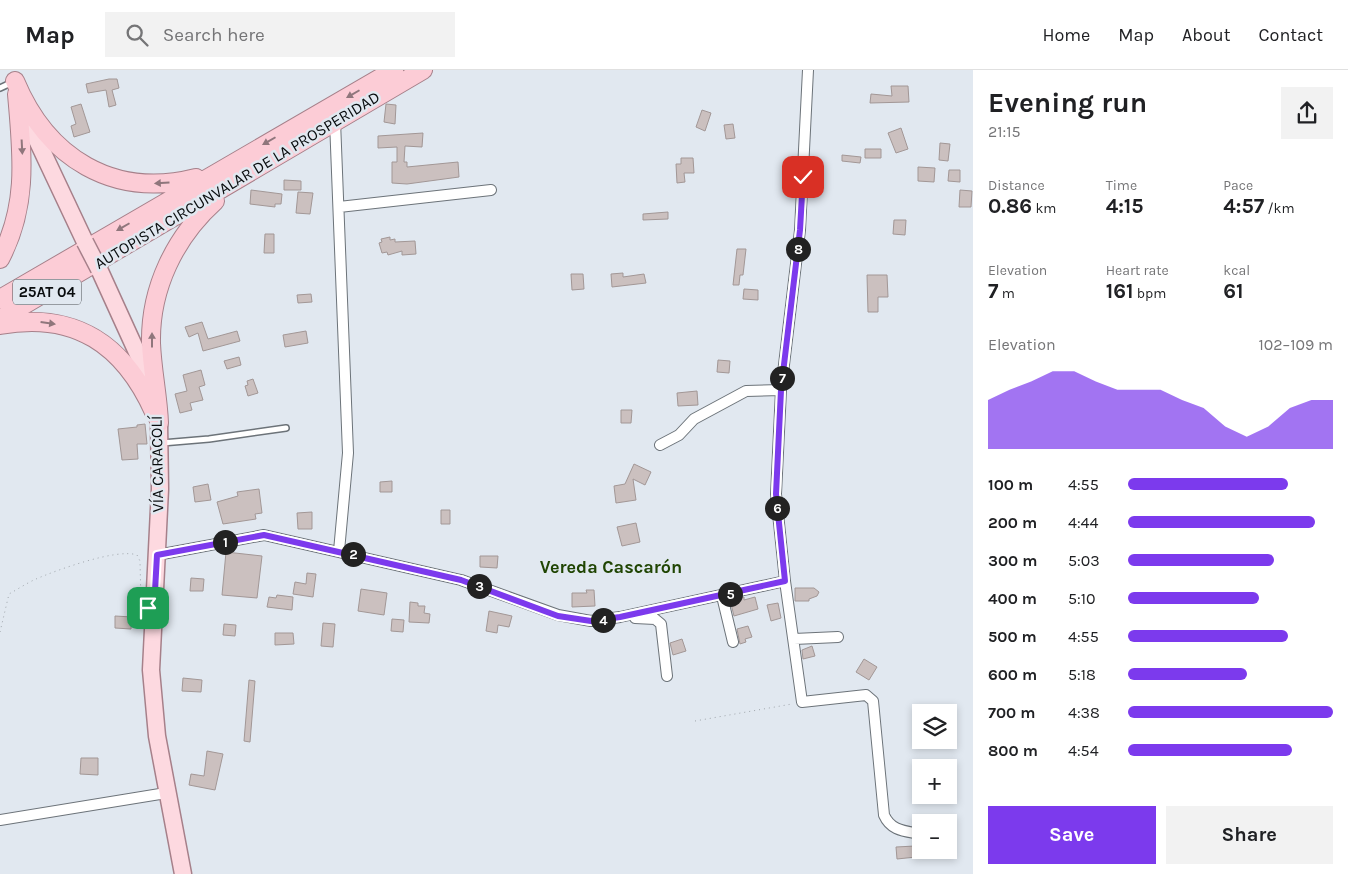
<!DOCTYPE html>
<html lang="en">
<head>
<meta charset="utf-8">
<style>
	body { margin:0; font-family:Karla,sans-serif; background:#f2f2f2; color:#202124; height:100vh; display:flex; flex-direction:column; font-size:19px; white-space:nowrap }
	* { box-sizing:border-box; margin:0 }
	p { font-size:16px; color:#757577 }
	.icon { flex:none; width:28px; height:28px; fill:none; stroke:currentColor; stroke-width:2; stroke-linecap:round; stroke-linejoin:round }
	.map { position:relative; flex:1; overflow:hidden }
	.panel { display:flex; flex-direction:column; background:#fff; width:375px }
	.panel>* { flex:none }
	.tools { position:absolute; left:912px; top:634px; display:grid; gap:10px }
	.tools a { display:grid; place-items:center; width:45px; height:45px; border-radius:0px; background:#fff; box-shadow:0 2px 8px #0003; font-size:25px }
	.pin { position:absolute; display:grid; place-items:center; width:42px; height:42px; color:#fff; margin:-21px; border-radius:10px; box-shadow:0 2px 8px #0006 }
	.km { position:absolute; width:25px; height:25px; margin:-12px; border-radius:50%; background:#222; color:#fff; font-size:14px; line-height:25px; text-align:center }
	.round { display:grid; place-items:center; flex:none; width:52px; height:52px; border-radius:0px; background:#f2f2f2 }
	.overview { display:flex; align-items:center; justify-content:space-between; height:85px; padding:0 15px }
	h1 { font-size:28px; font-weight:700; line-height:38px }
	.figures { display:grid; grid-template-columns:repeat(3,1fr); gap:8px; height:85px; padding:5px 15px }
	.figures div { display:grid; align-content:center }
	.figures b { font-size:21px; font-weight:700 }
	.figures small { font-size:14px; font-weight:400 }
	.figures p { font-size:14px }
	.chart { height:140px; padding:10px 15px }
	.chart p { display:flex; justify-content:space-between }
	.chart svg { width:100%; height:90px; margin-top:5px; fill:#7c3aed; opacity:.7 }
	.cta { display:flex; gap:10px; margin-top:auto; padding:10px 15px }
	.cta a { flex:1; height:58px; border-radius:0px; background:#7c3aed; color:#fff; font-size:20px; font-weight:700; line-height:58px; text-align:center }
	.cta a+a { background:#f2f2f2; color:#202124 }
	ul { padding:0 15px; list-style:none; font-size:16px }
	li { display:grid; grid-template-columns:80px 60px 1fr; align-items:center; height:38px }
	li i { height:12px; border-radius:6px; background:#7c3aed }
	header { display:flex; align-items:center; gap:30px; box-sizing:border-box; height:70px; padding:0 25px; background:#fff; border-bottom:1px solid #e0e0e0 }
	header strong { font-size:24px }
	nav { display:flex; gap:28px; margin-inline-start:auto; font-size:18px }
	.search { width:350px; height:45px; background:#f2f2f2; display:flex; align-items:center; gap:12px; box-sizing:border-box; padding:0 18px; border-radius:0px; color:#757577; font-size:19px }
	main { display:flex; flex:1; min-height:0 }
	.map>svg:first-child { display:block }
</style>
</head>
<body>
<header>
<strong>Map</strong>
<div class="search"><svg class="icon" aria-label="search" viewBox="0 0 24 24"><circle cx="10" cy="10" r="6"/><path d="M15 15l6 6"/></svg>Search here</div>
<nav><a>Home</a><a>Map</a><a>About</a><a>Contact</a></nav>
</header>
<main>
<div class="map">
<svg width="973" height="804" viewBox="0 0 973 804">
	<rect width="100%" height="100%" fill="#e1e8f0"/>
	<path fill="#cbc0bf" stroke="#a29796" d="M109 9H117L119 18 112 20 116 35 109 37 106 20 88 23 86 14Z
		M891 16H908L909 32 870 33 871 24 892 26Z
		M81 34 90 62 74 67 71 56 76 54 71 37Z
		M386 34 396 35 395 54 384 52Z
		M702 40 711 43 705 61 696 57Z
		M733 54 735 68 726 69 724 55Z
		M901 58 908 79 896 83 888 63Z
		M423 63 422 77 405 76 404 92H407V97L458 92 459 107 407 114 392 113V92H397V77L378 78V66Z
		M940 73 950 74 948 91 939 90Z
		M865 79H881V88H865Z
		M842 85 861 87 860 93 842 91Z
		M681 88H693L694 103H684L685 112 677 113 676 94H681Z
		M918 97 935 98 934 112 918 111Z
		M949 100H960V112L948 111Z
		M284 110 301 111V120H284Z
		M251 120 282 124 281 134H275V137L250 134Z
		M960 120 972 121 971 137H959Z
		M298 122 313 123 310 144 296 143Z
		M668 142V149L643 150V144Z
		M894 150H906L905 165 893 164Z
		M265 164H274V183H264Z
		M390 167V170L395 169V172L415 171 416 184 402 185V181L388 185 387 182 382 183 379 173 382 172 381 169Z
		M737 179H746L743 205H740L739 215H733Z
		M623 203V207L644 204 646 213 612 217 611 204Z
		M571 204H583L584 219 572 220Z
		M867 205H887L888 227H878V242H868Z
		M744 219 758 220V230L743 229Z
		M311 224 312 232 298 233 297 225Z
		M202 252 208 269 237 261 240 271 203 281 198 263 189 267 185 257Z
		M306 261 308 273 285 277 283 265Z
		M239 287 241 295 227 299 224 291Z
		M718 290 730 291 729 303 717 302Z
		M201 300 205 315 199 317 203 330 190 333 192 340 180 343 175 324 187 321 183 305Z
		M253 309 258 323 248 326 245 316 248 315 247 311Z
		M697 321 698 335 678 336 677 323Z
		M621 340H632L631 353H621Z
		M145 354 147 374H137L138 389 122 390 118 359 137 357V355Z
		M634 394 651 402 645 415 633 409 636 430 616 433 614 416 625 414Z
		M392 411V422H380V412Z
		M208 414 211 430 195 432 193 417Z
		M259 419 262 443 255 444 256 449 223 454 217 432 238 426 237 422Z
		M441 440H450V454H441Z
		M312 442V459H298L297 443Z
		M636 453 640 472 622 476 617 457Z
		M226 482 262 486 257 528 222 525Z
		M480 486H498L497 498 480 497Z
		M307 503 316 504 313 527 293 524 295 512 306 514Z
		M191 508 204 509 203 521H190Z
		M795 518H814L819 522 817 526 809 529V531H795Z
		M361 519 387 523 384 545 358 541Z
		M586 520H594L595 536 572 537V523H587Z
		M277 525 293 527 292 540 267 537 269 527 276 528Z
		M744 527V530L755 527 758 539 734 546 730 530Z
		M410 532 418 533V536H425L424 543 430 544 429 553 409 552Z
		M778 533 781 548 771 551 767 535Z
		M489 541 512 546 509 557 498 555 497 563 486 561Z
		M115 546 132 547 131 559 115 558Z
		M392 549 404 550 403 562 391 561Z
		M323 553 335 554 333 577 321 576Z
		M224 554 236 555 235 566 223 565Z
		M748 556 752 567 745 569 746 572 740 574 737 559Z
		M275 563H293L294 574 275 575Z
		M682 569 686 581 673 585 670 573Z
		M812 576 815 586 803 589 802 580Z
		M864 589 877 597 869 610 856 602Z
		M183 608 202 610 201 622 182 621Z
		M249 610 255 611 250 672 244 671Z
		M207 681 223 684 215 720 189 715 191 704 204 706Z
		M81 688H98V705L80 704Z
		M915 776 916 787 897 789 896 777Z"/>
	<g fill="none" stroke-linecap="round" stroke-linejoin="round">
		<g stroke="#6c7379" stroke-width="8">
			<path id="service" d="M0 18 13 12
				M162 373 209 369 286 358"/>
		</g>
		<g stroke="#6c7379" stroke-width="12">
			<path id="minor" d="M808 0 800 160 781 320 776 424 785 511 802 632 866 625 873 631 884 745C891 761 905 761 920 764
				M335 51 348 383 339 481
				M339 137 491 120
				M660 375 679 365 694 349 746 321 781 320
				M157 485 264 465 461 510 558 545 591 551 620 547 785 511
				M722 526 733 572
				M635 548 655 549 661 554 667 606
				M794 569 838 567
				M0 750 166 723"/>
		</g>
		<g stroke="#a6808a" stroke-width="19">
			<path id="primary" d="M23 35 28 51 85 172
				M99 199 145 300 159 353 160 419 151 600 157 666 183 804"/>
		</g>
		<g stroke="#a6808a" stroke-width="20">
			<path id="trunk" d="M15 11C47 88 113 129 196 108
				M0 189C29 134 22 83 17 24
				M0 229 394 0
				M0 249 423 0
				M0 255C75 241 124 275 154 342
				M159 353C158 326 152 300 151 273 150 218 175 167 215 131"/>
		</g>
		<path stroke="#9fa5ab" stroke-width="1" stroke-dasharray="1 4" stroke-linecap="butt" d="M0 562 9 524C18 519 27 513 36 509 57 500 117 478 137 485L140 491 141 531
			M695 651 792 634"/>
		<use href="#service" stroke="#fff" stroke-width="5"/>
		<use href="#minor" stroke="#fff" stroke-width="10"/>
		<use href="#primary" stroke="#fdd9e0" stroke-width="16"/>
		<use href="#trunk" stroke="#fcccd6" stroke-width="18"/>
		<g stroke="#a6808a" stroke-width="19" stroke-linecap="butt">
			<path id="primary-bridge" d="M85 172 99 199"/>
		</g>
		<use href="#primary-bridge" stroke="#fdd9e0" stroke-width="16"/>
	</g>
	<defs><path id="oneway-solid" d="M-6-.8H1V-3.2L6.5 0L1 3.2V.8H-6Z" transform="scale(1.25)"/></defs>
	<g fill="#8f767c">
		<use href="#oneway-solid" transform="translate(353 24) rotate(150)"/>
		<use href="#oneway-solid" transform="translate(269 71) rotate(150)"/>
		<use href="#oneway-solid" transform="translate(22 77) rotate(87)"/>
		<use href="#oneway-solid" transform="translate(162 113) rotate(177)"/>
		<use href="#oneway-solid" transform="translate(123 157) rotate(150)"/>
		<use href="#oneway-solid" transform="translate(48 253) rotate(8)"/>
		<use href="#oneway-solid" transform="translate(152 270) rotate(-90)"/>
	</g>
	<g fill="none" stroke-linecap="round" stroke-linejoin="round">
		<g stroke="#fff" stroke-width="10">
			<path id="route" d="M148 538 154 539 157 485 264 465 461 510 558 546 591 551 620 547 785 511 776 424 781 320 800 160 803 107"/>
		</g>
		<use href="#route" stroke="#7c3aed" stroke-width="6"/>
	</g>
	<g text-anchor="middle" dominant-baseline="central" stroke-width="5" stroke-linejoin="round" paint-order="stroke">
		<rect fill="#e1e8f0" stroke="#4a4e52" stroke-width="1" x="13" y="209.5" width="68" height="25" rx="4"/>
		<g font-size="15" font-weight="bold" fill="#090c0e">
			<text x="47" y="222">25AT 04</text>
		</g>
		<g font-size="16" fill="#090c0e" stroke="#e1e8f0">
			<text transform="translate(237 110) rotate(-31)">AUTOPISTA CIRCUNVALAR DE LA PROSPERIDAD</text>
			<text transform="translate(157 394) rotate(-91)">VÍA CARACOLÍ</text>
		</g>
		<g font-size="18" font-weight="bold" fill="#204503" stroke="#e1e8f0">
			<text x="611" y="497">Vereda Cascarón</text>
		</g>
	</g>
</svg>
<div class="tools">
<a><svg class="icon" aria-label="layers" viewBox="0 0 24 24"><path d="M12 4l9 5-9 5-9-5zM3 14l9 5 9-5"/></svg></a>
<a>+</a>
<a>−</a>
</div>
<div class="pin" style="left:148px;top:538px;background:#1e9e55"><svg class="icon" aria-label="arrive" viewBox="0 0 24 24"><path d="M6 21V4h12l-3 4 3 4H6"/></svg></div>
<div class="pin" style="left:803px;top:107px;background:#d93025"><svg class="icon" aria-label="check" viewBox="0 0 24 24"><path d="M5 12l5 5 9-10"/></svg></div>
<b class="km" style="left:225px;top:472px">1</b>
<b class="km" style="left:353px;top:484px">2</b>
<b class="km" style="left:479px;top:516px">3</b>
<b class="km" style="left:603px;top:550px">4</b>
<b class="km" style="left:730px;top:524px">5</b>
<b class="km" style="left:777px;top:438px">6</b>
<b class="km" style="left:782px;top:308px">7</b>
<b class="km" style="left:798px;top:179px">8</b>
</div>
<section class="panel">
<div class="overview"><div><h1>Evening run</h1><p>21:15</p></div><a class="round"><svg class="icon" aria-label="share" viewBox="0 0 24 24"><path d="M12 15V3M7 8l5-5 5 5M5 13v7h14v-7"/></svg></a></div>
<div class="figures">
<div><p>Distance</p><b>0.86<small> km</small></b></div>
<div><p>Time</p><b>4:15</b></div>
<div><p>Pace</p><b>4:57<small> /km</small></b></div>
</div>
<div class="figures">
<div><p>Elevation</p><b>7<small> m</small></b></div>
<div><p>Heart rate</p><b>161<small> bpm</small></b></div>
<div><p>kcal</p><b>61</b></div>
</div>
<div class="chart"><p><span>Elevation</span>102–109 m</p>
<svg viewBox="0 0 160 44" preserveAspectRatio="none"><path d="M0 44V20L10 15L20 11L30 6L40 6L50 11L60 15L70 15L80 15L90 20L100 24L110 33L120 38L130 33L140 24L150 20L160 20V44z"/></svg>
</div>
<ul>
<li><b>100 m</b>4:55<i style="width:78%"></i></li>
<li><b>200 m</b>4:44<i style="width:91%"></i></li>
<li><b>300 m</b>5:03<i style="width:71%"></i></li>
<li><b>400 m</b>5:10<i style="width:64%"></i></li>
<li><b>500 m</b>4:55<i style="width:78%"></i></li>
<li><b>600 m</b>5:18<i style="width:58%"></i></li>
<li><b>700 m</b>4:38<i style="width:100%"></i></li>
<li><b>800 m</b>4:54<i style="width:80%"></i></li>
</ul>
<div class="cta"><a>Save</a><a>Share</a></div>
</section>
</main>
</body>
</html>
